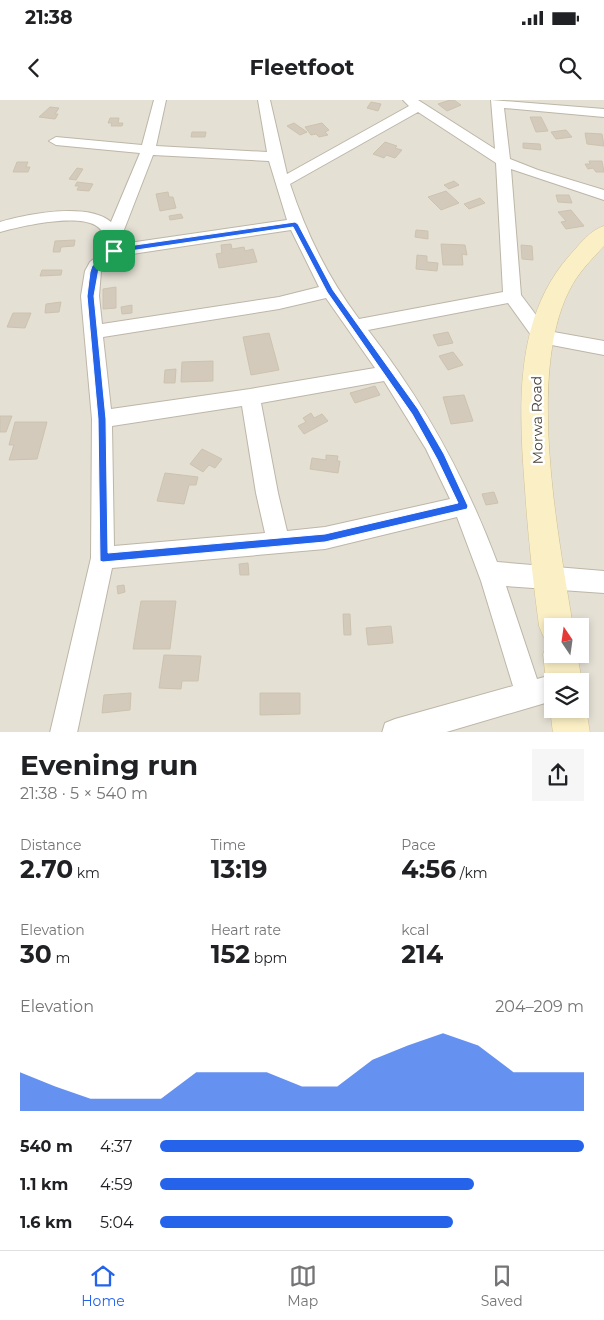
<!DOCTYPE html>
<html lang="en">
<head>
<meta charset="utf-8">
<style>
	body { margin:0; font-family:Montserrat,sans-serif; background:#f6f6f6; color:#202124; height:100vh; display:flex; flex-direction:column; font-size:19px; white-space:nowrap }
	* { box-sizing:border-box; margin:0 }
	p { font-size:16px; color:#757577 }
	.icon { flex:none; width:28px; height:28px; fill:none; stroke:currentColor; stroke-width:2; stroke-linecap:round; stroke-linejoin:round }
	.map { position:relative; height:632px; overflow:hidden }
	.details { display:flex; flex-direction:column; background:#fff; flex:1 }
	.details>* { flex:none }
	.needle { width:32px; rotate:347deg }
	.controls { position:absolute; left:544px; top:518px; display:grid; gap:10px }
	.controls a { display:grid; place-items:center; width:45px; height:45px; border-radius:0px; background:#fff; box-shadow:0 2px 8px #0003; font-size:25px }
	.pin { position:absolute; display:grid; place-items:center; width:42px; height:42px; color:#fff; margin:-21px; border-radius:10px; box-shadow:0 2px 8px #0006 }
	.round { display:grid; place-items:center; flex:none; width:52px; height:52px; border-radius:0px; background:#f6f6f6 }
	.overview { display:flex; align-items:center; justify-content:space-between; height:85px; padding:0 20px }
	h1 { font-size:28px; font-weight:700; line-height:38px }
	.metrics { display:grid; grid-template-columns:repeat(3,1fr); gap:8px; height:85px; padding:5px 20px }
	.metrics div { display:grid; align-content:center }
	.metrics b { font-size:25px; font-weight:700 }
	.metrics small { font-size:14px; font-weight:400 }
	.metrics p { font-size:14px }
	.chart { height:140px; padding:10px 20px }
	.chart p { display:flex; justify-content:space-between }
	.chart svg { width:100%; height:90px; margin-top:5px; fill:#2563eb; opacity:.7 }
	ul { padding:0 20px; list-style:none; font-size:16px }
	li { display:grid; grid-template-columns:80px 60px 1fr; align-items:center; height:38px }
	li i { height:12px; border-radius:6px; background:#2563eb }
	.status { display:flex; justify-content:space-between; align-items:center; height:35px; padding:0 25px; background:#fff; direction:ltr }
	.status svg { height:14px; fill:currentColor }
	header { display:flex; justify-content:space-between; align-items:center; height:65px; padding:0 20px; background:#fff; font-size:22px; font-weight:700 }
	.menu { display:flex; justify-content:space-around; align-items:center; height:70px; border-top:1px solid #e0e0e0; background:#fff; font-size:14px; color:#757577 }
	.menu a { display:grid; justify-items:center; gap:2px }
	.menu .current { color:#2563eb }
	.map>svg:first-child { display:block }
</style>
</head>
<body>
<div class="status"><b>21:38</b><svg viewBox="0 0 49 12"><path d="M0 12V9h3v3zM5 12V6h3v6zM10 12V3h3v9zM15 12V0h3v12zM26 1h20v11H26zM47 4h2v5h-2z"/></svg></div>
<header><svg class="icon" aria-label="back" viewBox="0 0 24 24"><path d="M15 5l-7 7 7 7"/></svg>Fleetfoot<svg class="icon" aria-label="search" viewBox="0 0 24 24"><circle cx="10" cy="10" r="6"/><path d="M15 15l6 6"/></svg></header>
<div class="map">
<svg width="604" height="633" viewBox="0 0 604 633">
	<rect width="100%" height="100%" fill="#f2eee5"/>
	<path fill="#e5e0d4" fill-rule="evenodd" d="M0 0H604V632H0ZM552 526H580V554H552ZM552 581H580V609H552Z"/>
	<path fill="#d3cabb" stroke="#cdc2af" d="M450 0H454L461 5 447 11 438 4Z
		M371 2 381 4 378 11 367 8Z
		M50 7 59 8 55 14H58L55 19 39 17Z
		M530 17H541L548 31 536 32Z
		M110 18H119L118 23H123L122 26H111L112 23H108Z
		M294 23 307 32 300 35 287 26Z
		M322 23 329 30 325 32 328 35 319 37 316 34 311 35 305 27Z
		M566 30 572 37 556 39 551 32Z
		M192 32H206L205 37H191Z
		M585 33 602 34 604 46 587 44Z
		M385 42 397 46 395 48 402 50 395 58 386 55 384 58 373 54Z
		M523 43 540 44 541 50 523 48Z
		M589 61H602L604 72H596L593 68 588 69 585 64H590Z
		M17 62H28L26 67H30L28 72H13Z
		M77 68 83 69 76 80 69 79Z
		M454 81 459 85 449 89 444 85Z
		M77 82 93 84 89 91 77 90 79 86H75Z
		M446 91 459 103 441 110 428 97Z
		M168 92 169 97H173L176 108 160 111 156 94Z
		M556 95H569L572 103 558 102Z
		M480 98 485 103 469 109 464 104Z
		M571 110 584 126 566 129 561 122 566 121 558 112Z
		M181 114 183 118 170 120 169 116Z
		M416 130 428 131V139L415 137Z
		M75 140 74 146 61 147 60 152H53L55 141Z
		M231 144 232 149 244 147 245 151 253 149 257 162 219 168 216 154 222 153 221 145Z
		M441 144 465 145 467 155 462 154 463 165H443Z
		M521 145 532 146 533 160 522 159Z
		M417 155 427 156V162L438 163 437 171 416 169Z
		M42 170H62L61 175 40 176Z
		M116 187V208L103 209V189Z
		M61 202 59 212 45 213 46 204Z
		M132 205V213L122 214 121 207Z
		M13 213H31L25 228 7 227Z
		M448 232 453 243 438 246 433 235Z
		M269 233 279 270 251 275 243 237Z
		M453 252 463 265 448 270 439 256Z
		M213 261V281L181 282 182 262Z
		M176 269 175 283H164L165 270Z
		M375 286 380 295 355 303 350 293Z
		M464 295 473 321 451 324 443 297Z
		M311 313 314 318 322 314 328 321 304 334 298 326 306 322 303 318Z
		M0 316H12L6 332H0Z
		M15 322H47L37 359 9 360 14 345H9Z
		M202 349 222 359 215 368 209 365 203 372 190 364Z
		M326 355 338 356 337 361H340L338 373 310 369 312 358 326 360Z
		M165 373 198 377 196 385H189L184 404 157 401Z
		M494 392 498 403 486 405 482 394Z
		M248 463 249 475H240L239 464Z
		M124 485 125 492 118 494 117 486Z
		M141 501H176L170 549H133Z
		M343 514H350L351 535H344Z
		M391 526 393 543 368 545 366 528Z
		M164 555 201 556 198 581H182L181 589 159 588Z
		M131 593 130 610 102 613 104 595Z
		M260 593H300V614L260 615Z"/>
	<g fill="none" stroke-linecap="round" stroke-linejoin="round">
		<g stroke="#bdb6a8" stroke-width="2">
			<path id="minor" d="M154 0H166L156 46 267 52 258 0H270L287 74 409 6 403 0H418L495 49 491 0 604 9V17L504 8 510 59 538 70 604 90V100L511 69 521 195 548 231 604 241V255L536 242 508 203 368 230C424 302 465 377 497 462L604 471V493L506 486 537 579 552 575 561 579 562 581H552V601L443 633H382L385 623 395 619 513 586 481 481 457 417 325 449 112 468 77 633H50L91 458 92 319 81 196 85 171 90 162 106 149V136C103 132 99 127 95 125 74 114 22 126 0 132V122C27 114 88 102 111 122L140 53 56 45 49 41 56 37 142 45ZM418 12 496 63 503 192 359 219C328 178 306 133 290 84ZM153 55 269 61 287 120 122 144V135ZM291 130 319 187 279 197 102 224 99 196 101 171 119 156ZM326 198 375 268 250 289 111 309 103 237 279 209ZM384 281 426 349 450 399 325 427 287 431 278 393 261 303ZM242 306 256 393 265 433 114 446 112 326Z"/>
		</g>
		<g stroke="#cfc297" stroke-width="1">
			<path id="secondary" d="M604 126V146C591 160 577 174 569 191 527 275 558 434 573 526H552V554H577L582 581 580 585V581H552V594L546 581 543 554 548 542 550 541 544 538 539 526C533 481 528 436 525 390 519 310 513 219 570 155 580 144 590 130 604 126Z
				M580 596 586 609 590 633H553L550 609 552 602V609H580Z"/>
		</g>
		<use href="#minor" fill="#fff" fill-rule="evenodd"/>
		<use href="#secondary" fill="#fbf0c5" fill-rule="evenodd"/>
	</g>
	<path fill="#2563eb" stroke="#fff" fill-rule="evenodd" d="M295 122 298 124 333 190 418 309 444 354 468 406 467 409 325 442 103 462 100 461 98 319 87 196 90 172 92 166 114 148ZM293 127 327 192 412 314 437 359 458 403 325 434 108 453 106 319 94 196 99 168 116 153Z"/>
	<g text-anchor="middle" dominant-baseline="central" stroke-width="5" stroke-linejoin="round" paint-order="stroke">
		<g font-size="14" fill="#443e35" stroke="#fff">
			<text transform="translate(537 320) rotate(-91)">Morwa Road</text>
		</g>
	</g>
</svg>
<div class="controls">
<a><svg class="needle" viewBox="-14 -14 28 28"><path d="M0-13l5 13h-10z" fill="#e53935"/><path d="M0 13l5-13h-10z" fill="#757577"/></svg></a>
<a><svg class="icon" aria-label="layers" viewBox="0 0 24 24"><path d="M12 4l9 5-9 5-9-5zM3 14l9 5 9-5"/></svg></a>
</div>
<div class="pin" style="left:114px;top:151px;background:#1e9e55"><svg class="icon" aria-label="arrive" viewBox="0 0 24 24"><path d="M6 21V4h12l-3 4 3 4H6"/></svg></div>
</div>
<section class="details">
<div class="overview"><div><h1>Evening run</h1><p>21:38 · 5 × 540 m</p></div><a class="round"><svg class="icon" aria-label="share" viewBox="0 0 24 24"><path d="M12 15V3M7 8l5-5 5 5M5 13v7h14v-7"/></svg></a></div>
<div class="metrics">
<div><p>Distance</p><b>2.70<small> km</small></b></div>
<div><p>Time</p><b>13:19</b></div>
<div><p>Pace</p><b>4:56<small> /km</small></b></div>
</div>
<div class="metrics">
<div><p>Elevation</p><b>30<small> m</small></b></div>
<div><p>Heart rate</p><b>152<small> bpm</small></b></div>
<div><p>kcal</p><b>214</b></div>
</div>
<div class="chart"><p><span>Elevation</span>204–209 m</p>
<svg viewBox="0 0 160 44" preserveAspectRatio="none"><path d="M0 44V25L10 32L20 38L30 38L40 38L50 25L60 25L70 25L80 32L90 32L100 19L110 12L120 6L130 12L140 25L150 25L160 25V44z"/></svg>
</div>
<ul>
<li><b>540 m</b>4:37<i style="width:100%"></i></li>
<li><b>1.1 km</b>4:59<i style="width:74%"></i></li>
<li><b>1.6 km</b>5:04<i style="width:69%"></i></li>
</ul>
</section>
<nav class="menu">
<a class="current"><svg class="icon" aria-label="home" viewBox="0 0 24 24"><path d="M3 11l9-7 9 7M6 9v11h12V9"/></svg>Home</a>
<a><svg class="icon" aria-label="map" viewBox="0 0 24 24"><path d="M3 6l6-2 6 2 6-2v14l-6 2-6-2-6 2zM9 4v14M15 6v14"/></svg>Map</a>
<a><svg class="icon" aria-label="saved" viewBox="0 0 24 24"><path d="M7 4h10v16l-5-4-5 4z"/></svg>Saved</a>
</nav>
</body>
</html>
